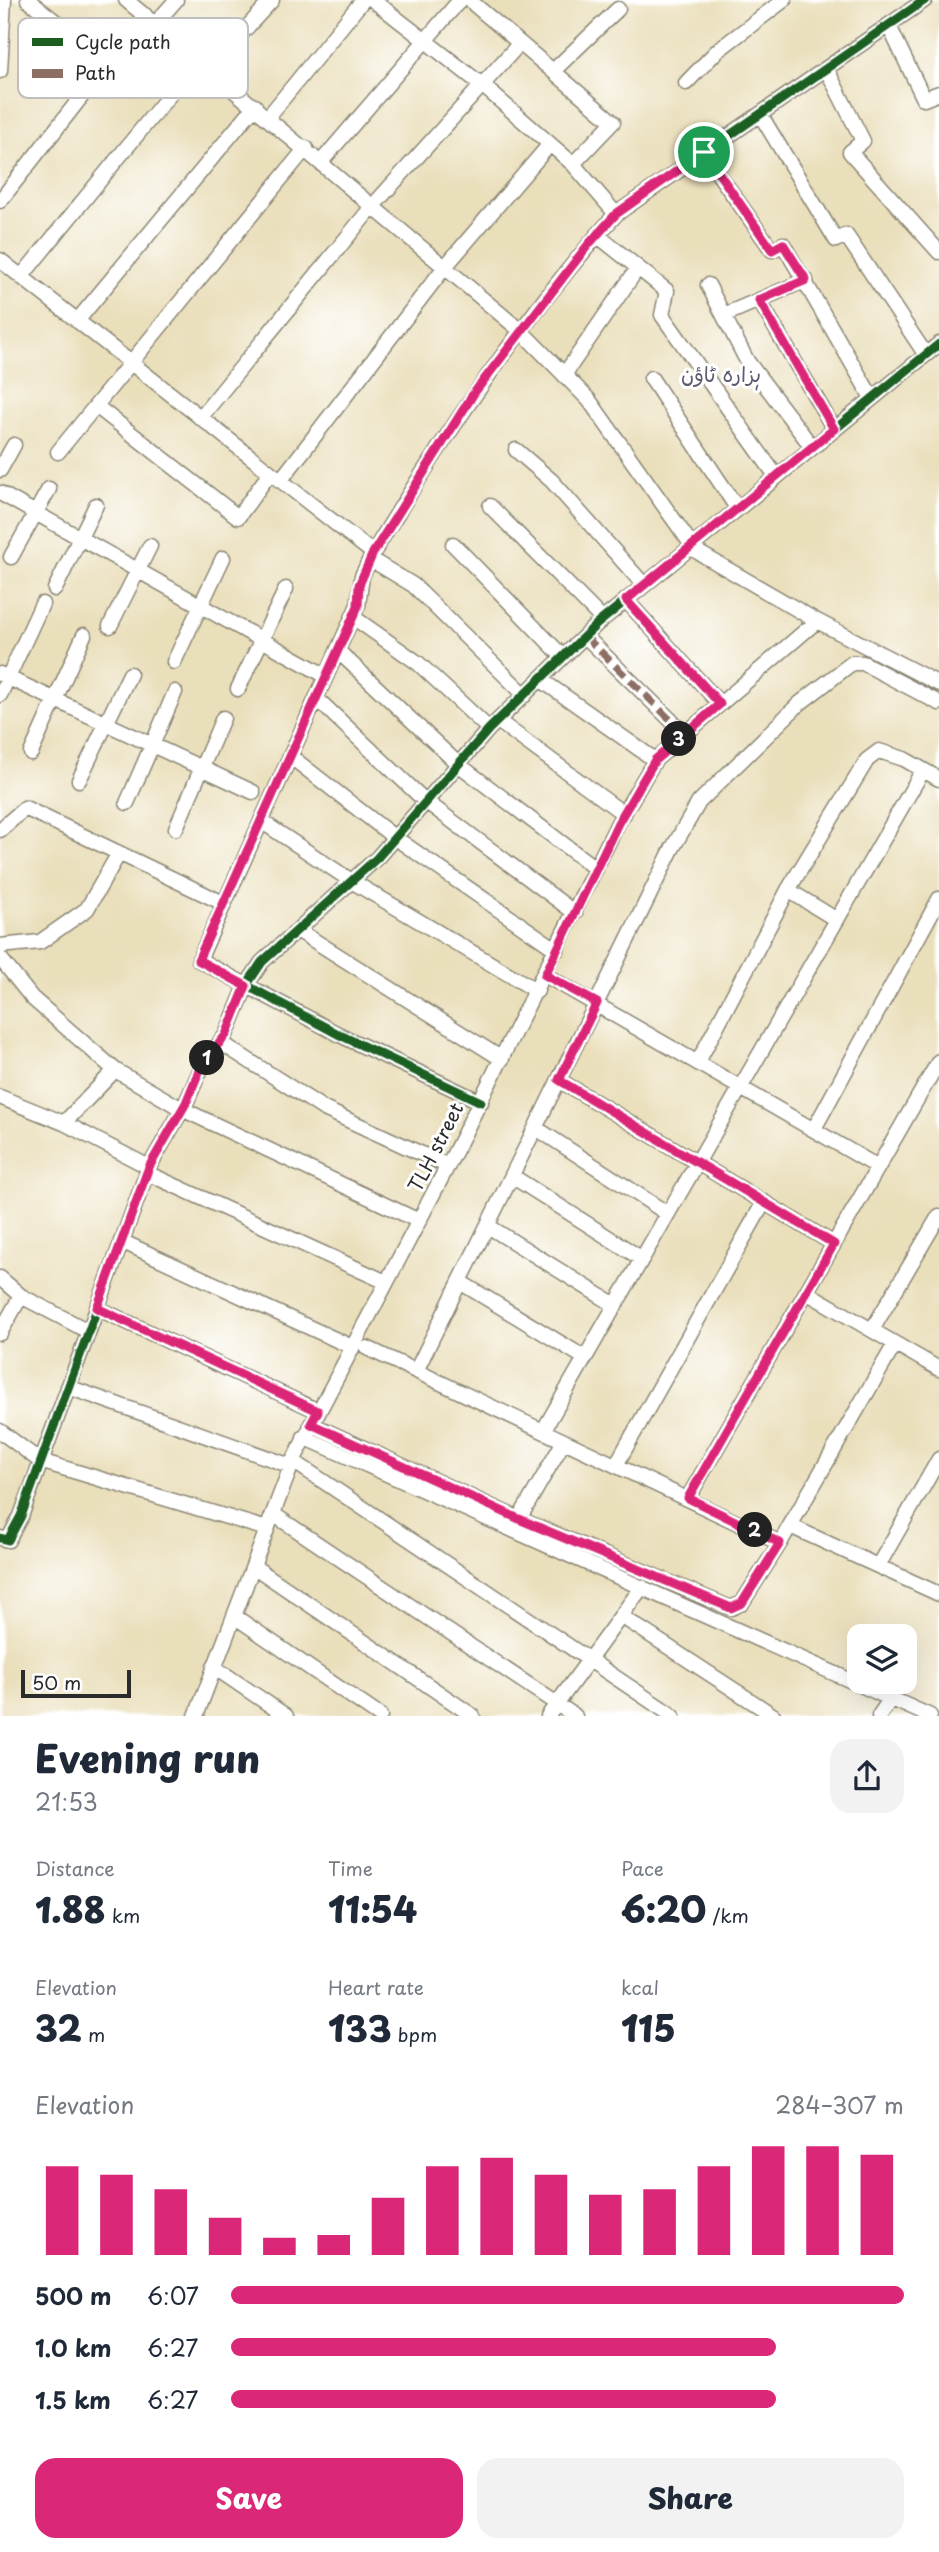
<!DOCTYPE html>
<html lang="en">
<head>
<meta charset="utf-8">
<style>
	body { margin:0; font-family:"Playpen Sans","Playpen Sans Arabic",sans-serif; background:#f2f2f3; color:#1f2937; height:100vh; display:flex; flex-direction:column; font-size:26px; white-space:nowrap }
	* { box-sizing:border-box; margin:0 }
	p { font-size:23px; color:#747a83 }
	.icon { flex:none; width:38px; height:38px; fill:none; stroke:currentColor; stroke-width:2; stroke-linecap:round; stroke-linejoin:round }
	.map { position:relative; height:1716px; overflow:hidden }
	.side { display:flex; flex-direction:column; background:#fff; flex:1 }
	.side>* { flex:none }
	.fabs { position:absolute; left:847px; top:1624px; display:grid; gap:14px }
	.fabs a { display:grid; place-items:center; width:70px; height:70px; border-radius:14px; background:#fff; box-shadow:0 7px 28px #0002; font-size:35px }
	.scale { position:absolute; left:21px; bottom:18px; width:110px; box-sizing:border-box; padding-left:7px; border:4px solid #2b2b2b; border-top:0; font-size:19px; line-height:24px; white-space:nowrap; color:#2b2b2b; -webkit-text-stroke:5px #fff; paint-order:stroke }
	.pin { position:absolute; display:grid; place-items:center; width:60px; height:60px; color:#fff; margin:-30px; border:4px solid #fff; border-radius:50%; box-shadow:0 2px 7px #0007 }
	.km { position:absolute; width:35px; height:35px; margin:-18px; border-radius:50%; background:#222; color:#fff; font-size:19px; line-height:35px; text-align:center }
	.round { display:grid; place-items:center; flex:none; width:74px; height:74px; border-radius:21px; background:#f2f2f3 }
	.headline { display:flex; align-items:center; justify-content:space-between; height:119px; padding:0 35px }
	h1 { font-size:38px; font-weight:800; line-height:52px }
	.figures { display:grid; grid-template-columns:repeat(3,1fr); gap:10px; height:119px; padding:7px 35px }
	.figures div { display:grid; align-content:center }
	.figures b { font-size:35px; font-weight:800 }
	.figures small { font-size:19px; font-weight:400 }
	.figures p { font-size:19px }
	.chart { height:196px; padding:14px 35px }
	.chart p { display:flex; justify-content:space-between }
	.chart svg { width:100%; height:126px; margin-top:7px; stroke:#db2777; stroke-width:6 }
	.button { display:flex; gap:14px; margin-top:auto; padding:14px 35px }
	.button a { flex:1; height:80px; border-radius:21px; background:#db2777; color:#fff; font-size:28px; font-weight:800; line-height:80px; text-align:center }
	.button a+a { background:#f2f2f3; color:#1f2937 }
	ul { padding:0 35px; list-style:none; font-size:23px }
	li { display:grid; grid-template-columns:112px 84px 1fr; align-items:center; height:52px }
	li i { height:18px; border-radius:9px; background:#db2777 }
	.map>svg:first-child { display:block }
</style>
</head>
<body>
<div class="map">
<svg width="939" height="1716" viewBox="0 0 939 1716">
	<rect width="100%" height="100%" fill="#fff"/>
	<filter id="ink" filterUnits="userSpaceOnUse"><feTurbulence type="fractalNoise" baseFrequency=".0143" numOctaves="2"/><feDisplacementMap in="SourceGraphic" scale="14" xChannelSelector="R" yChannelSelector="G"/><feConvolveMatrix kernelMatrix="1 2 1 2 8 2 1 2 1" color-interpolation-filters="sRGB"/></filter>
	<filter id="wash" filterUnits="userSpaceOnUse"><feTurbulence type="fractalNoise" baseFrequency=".00686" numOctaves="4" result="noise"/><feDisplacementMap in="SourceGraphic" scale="28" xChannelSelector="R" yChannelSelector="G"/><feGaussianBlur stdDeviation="1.57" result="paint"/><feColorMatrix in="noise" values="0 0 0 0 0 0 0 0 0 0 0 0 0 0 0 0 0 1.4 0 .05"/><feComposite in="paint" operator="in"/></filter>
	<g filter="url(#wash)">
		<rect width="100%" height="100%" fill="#eadfbb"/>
	</g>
	<g filter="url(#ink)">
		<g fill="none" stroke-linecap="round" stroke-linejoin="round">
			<g stroke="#8a8573" stroke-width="17">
				<path id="minor" d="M28 0 107 62
					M126 0 522 332 589 400 696 551 817 621 939 684
					M373 0 482 85 573 164 616 214
					M469 0 613 122 573 164
					M155 24 176 0
					M889 26 924 99 939 93
					M209 69 272 0
					M827 70 863 141 850 152 939 252
					M0 71 4 0
					M553 71 618 9
					M686 83 717 51 784 0
					M760 114 836 240 846 235 926 355
					M268 117 363 0
					M703 152 772 250 783 244 872 398
					M321 162 460 0
					M0 201 145 15
					M597 235 667 291 662 315 776 476
					M0 260 373 553
					M21 277 198 60
					M708 285 747 361 812 447
					M759 300 834 429
					M724 315 806 280
					M77 321 255 106
					M564 375 638 268
					M651 378 737 508
					M96 406 238 517 270 473
					M200 418 371 208 520 43
					M516 450 552 481 644 585
					M58 452 306 148
					M0 470 14 445
					M280 481 444 268 550 144
					M0 493 326 676
					M490 506 602 619
					M453 544 563 657
					M11 557 49 489
					M370 559 413 585 525 695
					M55 589 96 505
					M626 600 720 704
					M353 617 418 663 489 729
					M110 626 150 546
					M585 636 685 734
					M338 651 458 764 596 869
					M174 662 223 558
					M0 674 253 792
					M540 679 655 760
					M238 689 286 589
					M0 695 42 604
					M316 698 424 800 575 913
					M498 721 624 814
					M31 753 84 635
					M290 756 394 837 557 950
					M79 780 130 674
					M127 803 175 692
					M261 821 353 882 537 991
					M176 828 223 718
					M0 830 25 808 223 903
					M788 890 837 920
					M299 931 502 1059
					M0 946 40 942 87 909 119 853
					M0 958 32 998 115 1070 182 1109 419 1221
					M545 975 878 1167
					M220 1042 324 1109 448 1166
					M698 1062 788 890 867 760 879 751 904 759 939 779
					M559 1080 834 1244
					M0 1097 64 1123 149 1167
					M481 1102 340 1035 199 960 358 605 362 576 373 553C445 434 523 318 616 214L925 0
					M64 1123 115 1070
					M536 1128 668 1214
					M814 1129 939 899
					M147 1173 386 1282
					M512 1176 642 1259
					M488 1226 615 1305
					M121 1241 352 1347
					M0 1278 21 1296 88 1331
					M460 1282 585 1358
					M806 1292 939 1369
					M97 1308 318 1411
					M872 1330 939 1216
					M0 1333 21 1296
					M367 1348 780 1543
					M416 1371 672 849 699 802 799 704 852 663H863L939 703
					M68 1387 291 1466
					M311 1424 519 1519 731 1608 742 1603 780 1543 895 1344
					M0 1431 40 1461 267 1529
					M543 1431 923 770
					M304 1437 930 1716
					M293 1461 673 1716
					M616 1465 764 1202
					M688 1498 939 1061
					M273 1514 575 1716
					M519 1519 564 1441
					M790 1526 939 1594
					M0 1538 8 1540 21 1516 149 1167 186 1103 203 1064 226 1035 246 986 262 962 377 858 489 729 597 624 939 344
					M253 1566 473 1716
					M878 1566 939 1459
					M234 1616 380 1716
					M621 1616 774 1716
					M214 1667 286 1716
					M196 1716 293 1461 456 1150 618 823 655 760 817 621
					M548 1716 642 1587
					M879 1716 891 1698"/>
			</g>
			<use href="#minor" stroke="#fff" stroke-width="14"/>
			<path stroke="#8d6e63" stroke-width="7" stroke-dasharray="14 7" stroke-linecap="butt" d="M585 636 685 734"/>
			<g stroke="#fff" stroke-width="13">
				<path id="cycleway" d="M481 1102 340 1035 199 960 358 605 362 576 373 553C445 434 523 318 616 214L925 0
					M0 1538 8 1540 21 1516 149 1167 186 1103 203 1064 226 1035 246 986 262 962 377 858 489 729 597 624 939 344"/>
			</g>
			<use href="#cycleway" stroke="#1b5e20" stroke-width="9"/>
		</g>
	</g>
	<g fill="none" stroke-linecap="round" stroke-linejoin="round" filter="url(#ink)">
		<g stroke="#fff" stroke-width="14">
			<path id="route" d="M704 152 772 250 783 244 806 280 759 300 834 429 626 600 720 704 655 760 618 823 545 975 597 1003 559 1080 834 1244 688 1498 780 1543 742 1603 731 1608 519 1519 311 1424 318 1411 97 1308 149 1167 186 1103 202 1064 226 1035 246 986 198 960 358 606 359 585 373 553 474 393 588 245 616 214Z"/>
		</g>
		<use href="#route" stroke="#db2777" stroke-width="9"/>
	</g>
	<g text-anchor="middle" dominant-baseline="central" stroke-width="6" stroke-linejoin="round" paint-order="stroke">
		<g font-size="19" fill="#2b2b2b" stroke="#fff">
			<text transform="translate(435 1147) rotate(-63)">TLH street</text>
		</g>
		<g font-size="21" fill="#615b72" stroke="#fff">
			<text x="721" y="373">ہزارہ ٹاؤن</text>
		</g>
	</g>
	<rect x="18" y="18" width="230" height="80" rx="10" fill="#fff" stroke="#bfbfbf" stroke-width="2"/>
	<rect x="32" y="38" width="31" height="8" fill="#1b5e20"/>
	<rect x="32" y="69" width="31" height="9" fill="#8d6e63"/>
	<g font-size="19" fill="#2b2b2b">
		<text x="75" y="49">Cycle path</text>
		<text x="75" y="80">Path</text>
	</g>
</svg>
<div class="fabs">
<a><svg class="icon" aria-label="layers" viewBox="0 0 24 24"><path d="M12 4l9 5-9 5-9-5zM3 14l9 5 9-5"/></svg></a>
</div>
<div class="scale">50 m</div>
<div class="pin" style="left:704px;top:152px;background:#1e9e55"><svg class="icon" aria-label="arrive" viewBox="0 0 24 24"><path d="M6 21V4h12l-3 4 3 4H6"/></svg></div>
<b class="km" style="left:207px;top:1058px">1</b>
<b class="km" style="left:755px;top:1530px">2</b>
<b class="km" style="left:679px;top:739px">3</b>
</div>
<section class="side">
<div class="headline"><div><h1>Evening run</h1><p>21:53</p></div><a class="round"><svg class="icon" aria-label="share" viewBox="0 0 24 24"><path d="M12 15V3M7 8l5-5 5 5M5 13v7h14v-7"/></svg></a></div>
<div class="figures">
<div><p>Distance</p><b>1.88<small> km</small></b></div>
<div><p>Time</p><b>11:54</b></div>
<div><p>Pace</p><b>6:20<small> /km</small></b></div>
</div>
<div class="figures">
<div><p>Elevation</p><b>32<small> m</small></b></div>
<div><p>Heart rate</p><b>133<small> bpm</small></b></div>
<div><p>kcal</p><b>115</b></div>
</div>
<div class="chart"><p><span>Elevation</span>284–307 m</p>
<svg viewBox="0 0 160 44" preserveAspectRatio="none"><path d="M5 44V13M15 44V16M25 44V21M35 44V31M45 44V38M55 44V37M65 44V24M75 44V13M85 44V10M95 44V16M105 44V23M115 44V21M125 44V13M135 44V6M145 44V6M155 44V9"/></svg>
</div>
<ul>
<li><b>500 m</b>6:07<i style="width:100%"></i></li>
<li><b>1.0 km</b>6:27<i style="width:81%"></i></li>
<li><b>1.5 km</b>6:27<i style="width:81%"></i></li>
</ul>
<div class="button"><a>Save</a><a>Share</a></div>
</section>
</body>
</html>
